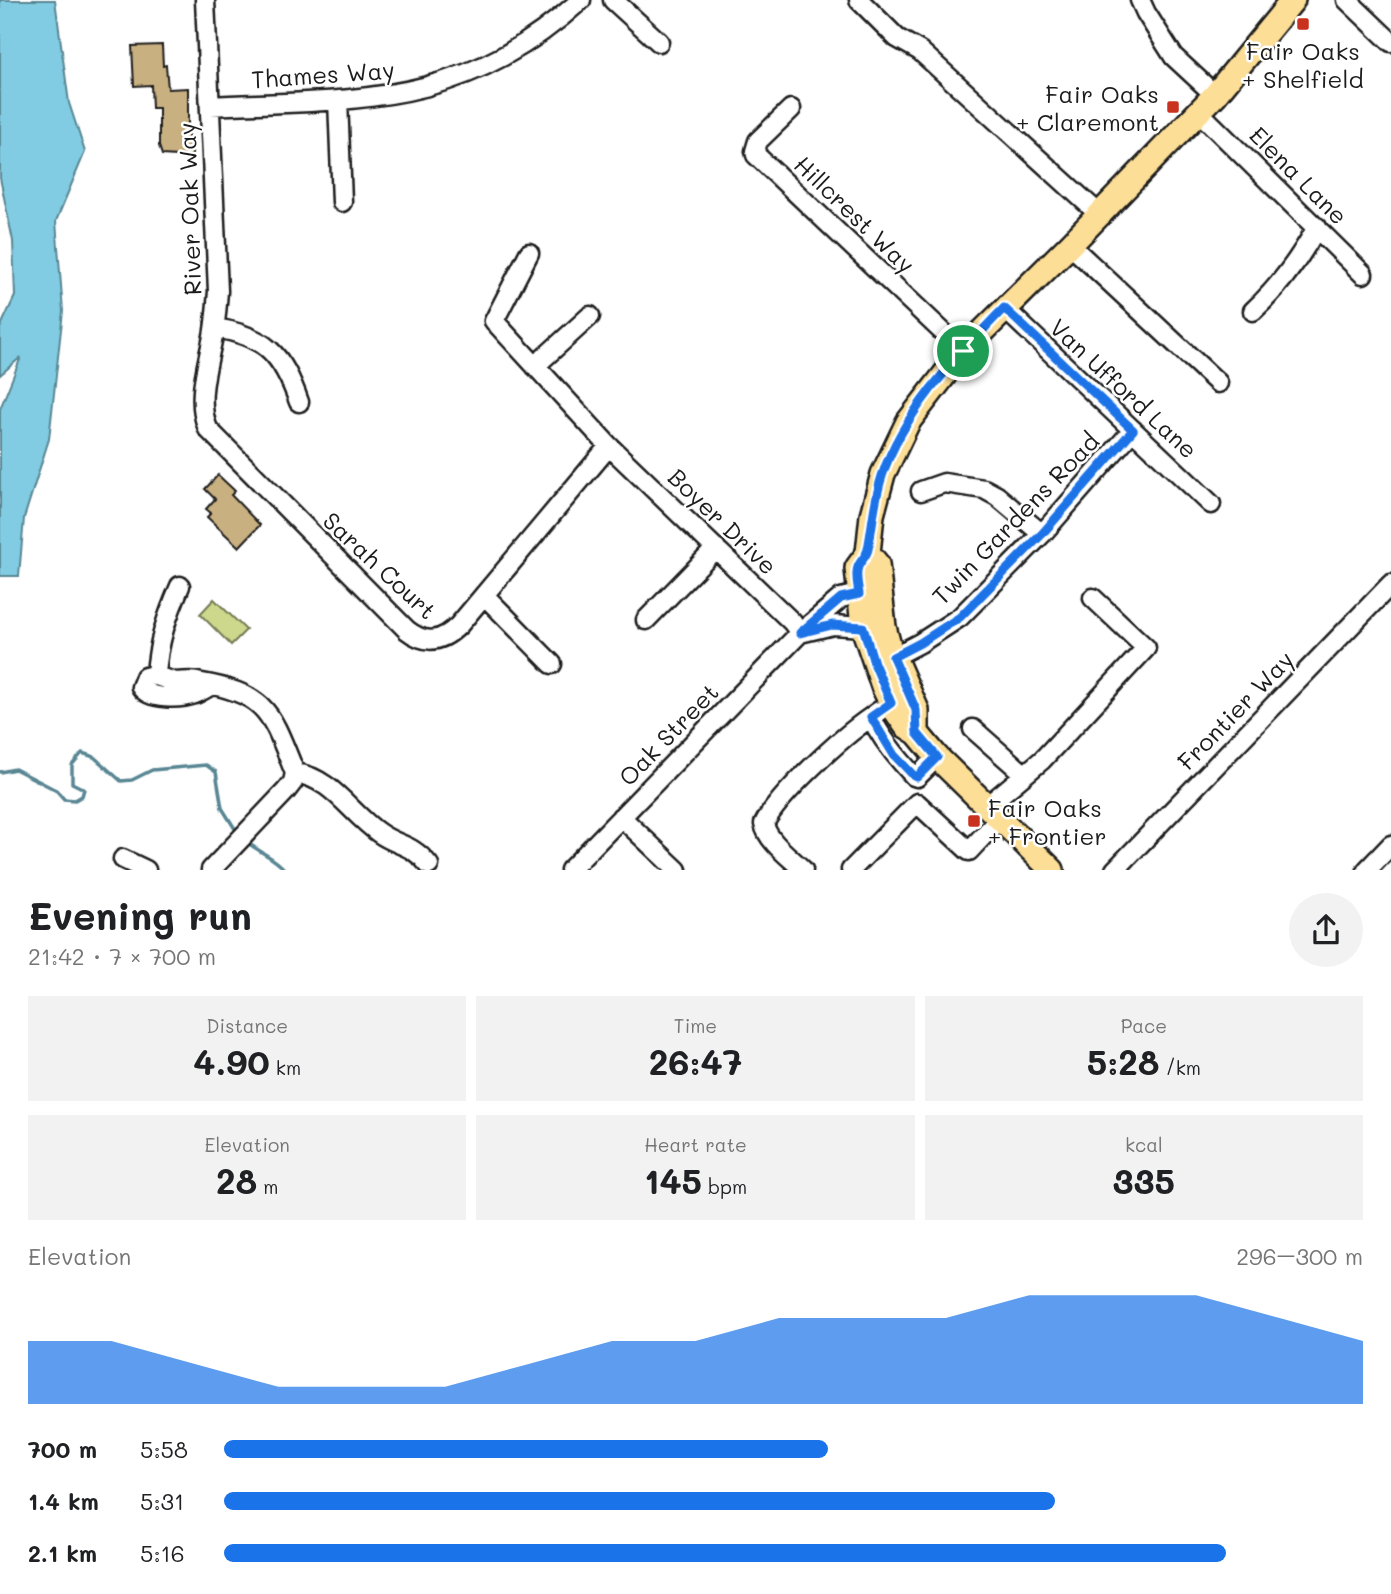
<!DOCTYPE html>
<html lang="en">
<head>
<meta charset="utf-8">
<style>
	body { margin:0; font-family:Mali,sans-serif; background:#f2f2f2; color:#202124; height:100vh; display:flex; flex-direction:column; font-size:26px; white-space:nowrap }
	* { box-sizing:border-box; margin:0 }
	p { font-size:23px; color:#757577 }
	.icon { flex:none; width:38px; height:38px; fill:none; stroke:currentColor; stroke-width:2; stroke-linecap:round; stroke-linejoin:round }
	.map { position:relative; height:870px; overflow:hidden }
	.details { display:flex; flex-direction:column; background:#fff; flex:1 }
	.details>* { flex:none }
	.pin { position:absolute; display:grid; place-items:center; width:60px; height:60px; color:#fff; margin:-30px; border:4px solid #fff; border-radius:50%; box-shadow:0 2px 7px #0007 }
	.round { display:grid; place-items:center; flex:none; width:74px; height:74px; border-radius:37px; background:#f2f2f2 }
	.summary { display:flex; align-items:center; justify-content:space-between; height:119px; padding:0 28px }
	h1 { font-size:38px; font-weight:700; line-height:52px }
	.stats { display:grid; grid-template-columns:repeat(3,1fr); gap:10px; height:119px; padding:7px 28px }
	.stats div { display:grid; align-content:center; border-radius:0px; background:#f2f2f2; text-align:center }
	.stats b { font-size:35px; font-weight:700 }
	.stats small { font-size:19px; font-weight:400 }
	.stats p { font-size:19px }
	.chart { height:196px; padding:14px 28px }
	.chart p { display:flex; justify-content:space-between }
	.chart svg { width:100%; height:126px; margin-top:7px; fill:#1a73e8; opacity:.7 }
	ul { padding:0 28px; list-style:none; font-size:23px }
	li { display:grid; grid-template-columns:112px 84px 1fr; align-items:center; height:52px }
	li i { height:18px; border-radius:9px; background:#1a73e8 }
	.map>svg:first-child { display:block }
</style>
</head>
<body>
<div class="map">
<svg width="1391" height="870" viewBox="0 0 1391 870">
	<rect width="100%" height="100%" fill="#fff"/>
	<filter id="ink" filterUnits="userSpaceOnUse"><feTurbulence type="fractalNoise" baseFrequency=".0143" numOctaves="2"/><feDisplacementMap in="SourceGraphic" scale="14" xChannelSelector="R" yChannelSelector="G"/><feConvolveMatrix kernelMatrix="1 2 1 2 8 2 1 2 1" color-interpolation-filters="sRGB"/></filter>
	<g filter="url(#ink)">
		<path fill="#cdd88c" stroke="#747a54" stroke-width="2" d="M214 599 246 630 231 645 200 614Z"/>
		<path fill="#81cce2" stroke="#598693" stroke-width="2" d="M0 0H55L69 103 85 152 56 221 63 311 49 439 24 518 19 576H0V409L21 357 0 375V328L15 296 13 241 0 178Z"/>
		<g fill="none" stroke-linecap="round" stroke-linejoin="round">
			<path stroke="#598693" stroke-width="3.5" d="M0 772 15 769 56 790 64 799 75 800 82 796 84 789 72 783V765L82 753 94 757 121 781 132 780 152 770 206 765 216 772 222 808 237 832
				M245 840C257 852 274 856 285 870"/>
		</g>
		<path fill="#c9b080" stroke="#1c1c1c" stroke-width="2" d="M162 45 163 66 166 65 168 89 188 88V138H191L192 157 177 158V156L162 155 159 146V108H152L151 85 134 86 132 46Z
			M218 475 235 491 231 495 260 525 239 547 207 517 211 513 206 509 215 499 205 489Z"/>
		<g fill="none" stroke-linecap="round" stroke-linejoin="round">
			<g stroke="#1c1c1c" stroke-width="23">
				<path id="minor" d="M205 0 218 291C217 304 216 317 214 330 209 363 195 397 208 429L407 630C426 645 442 642 459 625L609 446
					M613 0 659 42
					M859 0 897 38 920 51 1099 214
					M1140 0 1146 13 1174 57 1215 95
					M1347 0 1391 42
					M338 100 342 202
					M210 106C361 99 461 108 581 0
					M791 109 758 141 755 151 756 155 963 351
					M1199 112 1363 274
					M1070 245 1218 383
					M529 253 494 321 609 446 792 622 800 633
					M1004 308 1211 504
					M1253 311C1279 287 1300 258 1317 227
					M215 328C266 336 282 354 299 402
					M535 366 590 316
					M921 491 944 483 984 489 997 496 1042 534
					M484 595 552 664
					M646 620 716 548
					M804 632 833 625 863 627
					M893 657 920 643 960 617 1042 534 1133 430
					M156 675C158 642 167 616 180 586
					M210 686C205 689 200 692 195 694 181 699 149 700 141 687L145 677C157 673 164 680 176 682 183 682 190 680 197 682 268 694 270 711 295 773
					M879 711 871 717C882 740 897 758 914 776L917 777 937 757
					M973 729 1024 774
					M295 773C332 778 350 813 379 833 399 847 411 843 429 865
					M987 806 1042 760 1146 648 1093 598
					M621 817 677 870
					M123 859 146 870
					M211 870 286 791 293 782 295 773
					M570 870 800 633 841 598 858 594
					M803 870C790 857 768 842 764 824 778 795 843 736 871 717
					M851 870 917 803 969 851 1000 818
					M1115 870 1391 584
					M1367 870 1391 845"/>
			</g>
			<g stroke="#1c1c1c" stroke-width="28">
				<path id="major" d="M868 553 877 564 884 627 889 646 917 710V733
					M1052 870 937 757 917 733 906 726 893 707 883 686 863 627 857 568 868 553 872 515 883 474 908 422 963 351 1070 245 1215 95 1293 0"/>
			</g>
			<use href="#minor" stroke="#fff" stroke-width="18"/>
			<use href="#major" stroke="#fdde96" stroke-width="23"/>
		</g>
	</g>
	<g fill="none" stroke-linecap="round" stroke-linejoin="round" filter="url(#ink)">
		<g stroke="#fff" stroke-width="14">
			<path id="route" d="M1004 308 1133 430 1042 534 960 617 920 643 893 657 916 710 917 733 937 757 917 777 914 776 894 755 871 717 891 703 874 663 863 627 832 625 800 633 841 598 859 594C858 586 855 574 858 567 860 561 867 556 868 549 873 524 874 500 882 476 904 410 957 357 1004 308Z"/>
		</g>
		<use href="#route" stroke="#1a73e8" stroke-width="9"/>
	</g>
	<g fill="#c8321e" stroke="#fff" stroke-width="2.5">
		<rect x="1296" y="17" width="14" height="14" rx="3.5"/>
		<rect x="1166" y="100" width="14" height="14" rx="3.5"/>
		<rect x="967" y="814" width="14" height="14" rx="3.5"/>
	</g>
	<g text-anchor="middle" dominant-baseline="central" stroke-width="5" stroke-linejoin="round" paint-order="stroke">
		<g font-size="24" fill="#1c1c1c" stroke="#fff">
			<text x="1303" y="50">Fair Oaks<tspan x="1303" dy="28">+ Shelfield</tspan></text>
			<text x="1159" y="93" text-anchor="end">Fair Oaks<tspan x="1159" dy="28">+ Claremont</tspan></text>
			<text x="988" y="807" text-anchor="start">Fair Oaks<tspan x="988" dy="28">+ Frontier</tspan></text>
		</g>
		<g font-size="24" fill="#1c1c1c" stroke="#fff">
			<text transform="translate(323 74) rotate(-4)">Thames Way</text>
			<text transform="translate(1299 175) rotate(45)">Elena Lane</text>
			<text transform="translate(189 209) rotate(-92)">River Oak Way</text>
			<text transform="translate(855 214) rotate(44)">Hillcrest Way</text>
			<text transform="translate(1124 388) rotate(43)">Van Ufford Lane</text>
			<text transform="translate(1015 518) rotate(-46)">Twin Gardens Road</text>
			<text transform="translate(723 521) rotate(44)">Boyer Drive</text>
			<text transform="translate(380 565) rotate(43)">Sarah Court</text>
			<text transform="translate(1235 710) rotate(-46)">Frontier Way</text>
			<text transform="translate(668 734) rotate(-46)">Oak Street</text>
		</g>
	</g>
</svg>
<div class="pin" style="left:963px;top:351px;background:#1e9e55"><svg class="icon" aria-label="arrive" viewBox="0 0 24 24"><path d="M6 21V4h12l-3 4 3 4H6"/></svg></div>
</div>
<section class="details">
<div class="summary"><div><h1>Evening run</h1><p>21:42 · 7 × 700 m</p></div><a class="round"><svg class="icon" aria-label="share" viewBox="0 0 24 24"><path d="M12 15V3M7 8l5-5 5 5M5 13v7h14v-7"/></svg></a></div>
<div class="stats">
<div><p>Distance</p><b>4.90<small> km</small></b></div>
<div><p>Time</p><b>26:47</b></div>
<div><p>Pace</p><b>5:28<small> /km</small></b></div>
</div>
<div class="stats">
<div><p>Elevation</p><b>28<small> m</small></b></div>
<div><p>Heart rate</p><b>145<small> bpm</small></b></div>
<div><p>kcal</p><b>335</b></div>
</div>
<div class="chart"><p><span>Elevation</span>296–300 m</p>
<svg viewBox="0 0 160 44" preserveAspectRatio="none"><path d="M0 44V22L10 22L20 30L30 38L40 38L50 38L60 30L70 22L80 22L90 14L100 14L110 14L120 6L130 6L140 6L150 14L160 22V44z"/></svg>
</div>
<ul>
<li><b>700 m</b>5:58<i style="width:53%"></i></li>
<li><b>1.4 km</b>5:31<i style="width:73%"></i></li>
<li><b>2.1 km</b>5:16<i style="width:88%"></i></li>
</ul>
</section>
</body>
</html>
